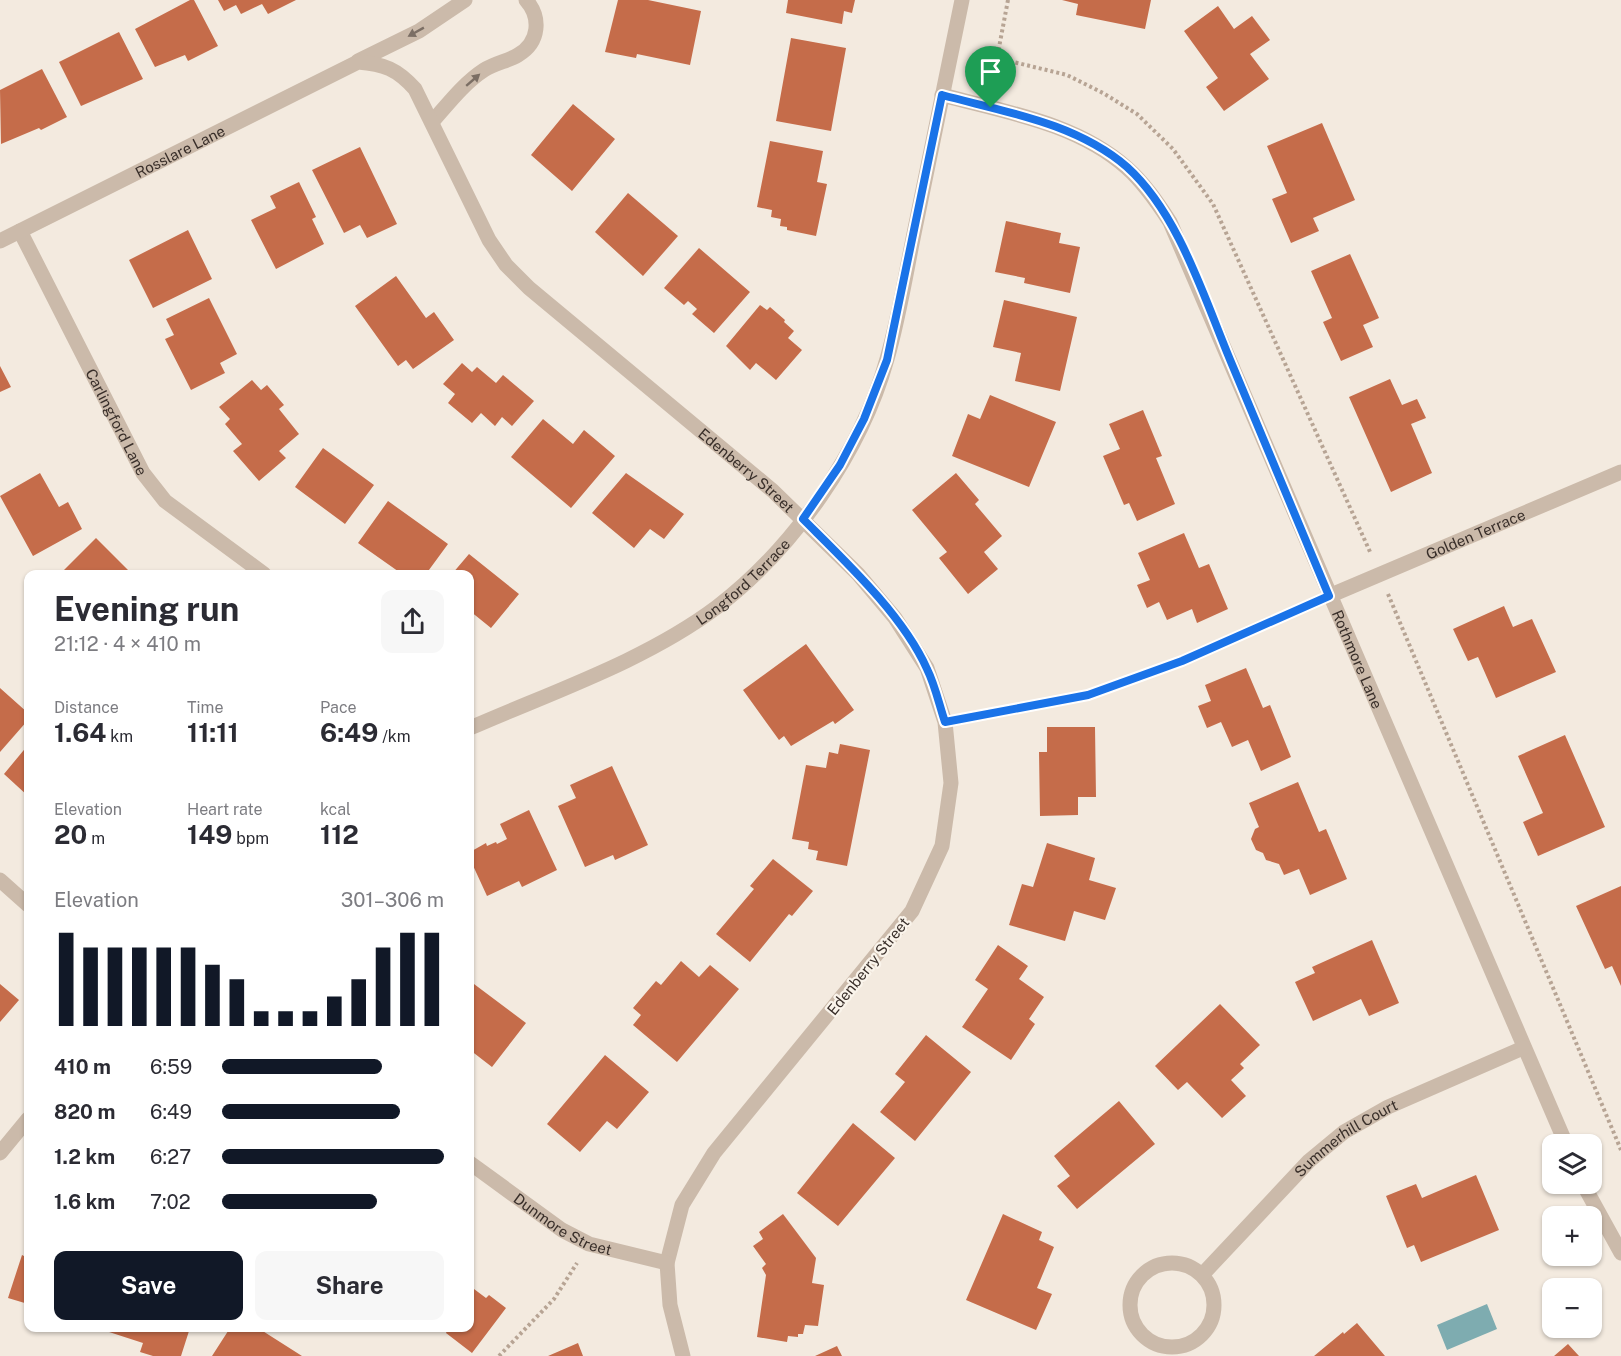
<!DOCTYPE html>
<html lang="en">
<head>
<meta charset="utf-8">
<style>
	body { margin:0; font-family:"Public Sans",sans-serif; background:#f7f7f7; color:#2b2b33; height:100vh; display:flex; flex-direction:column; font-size:22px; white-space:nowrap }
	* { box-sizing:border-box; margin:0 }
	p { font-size:20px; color:#7c7c81 }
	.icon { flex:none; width:33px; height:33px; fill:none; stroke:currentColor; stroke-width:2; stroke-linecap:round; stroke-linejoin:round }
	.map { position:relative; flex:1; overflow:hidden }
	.panel { position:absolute; left:24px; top:570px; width:450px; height:762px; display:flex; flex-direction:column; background:#fff; border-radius:12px; box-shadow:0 2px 4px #0004 }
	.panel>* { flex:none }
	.tools { position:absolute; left:1542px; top:1134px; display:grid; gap:12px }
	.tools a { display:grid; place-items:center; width:60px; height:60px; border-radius:12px; background:#fff; box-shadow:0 2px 4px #0004; font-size:30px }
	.pin { position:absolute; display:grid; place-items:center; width:51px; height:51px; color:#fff; margin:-62px -26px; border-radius:50% 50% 50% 0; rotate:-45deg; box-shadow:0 0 6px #0007 }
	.pin .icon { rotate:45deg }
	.round { display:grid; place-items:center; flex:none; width:63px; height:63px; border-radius:12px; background:#f7f7f7 }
	.summary { display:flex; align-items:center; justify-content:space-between; height:102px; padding:0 30px }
	h1 { font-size:33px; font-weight:700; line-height:45px }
	.figures { display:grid; grid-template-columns:repeat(3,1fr); gap:9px; height:102px; padding:6px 30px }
	.figures div { display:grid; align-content:center }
	.figures b { font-size:26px; font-weight:700 }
	.figures small { font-size:16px; font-weight:400 }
	.figures p { font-size:16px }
	.chart { height:168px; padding:12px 30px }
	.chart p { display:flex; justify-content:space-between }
	.chart svg { width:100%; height:108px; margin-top:6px; stroke:#111827; stroke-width:6 }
	.button { display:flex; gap:12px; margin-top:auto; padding:12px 30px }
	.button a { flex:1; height:69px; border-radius:12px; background:#111827; color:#fff; font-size:24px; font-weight:700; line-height:69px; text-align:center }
	.button a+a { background:#f7f7f7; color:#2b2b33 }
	ul { padding:0 30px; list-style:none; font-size:20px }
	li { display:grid; grid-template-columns:96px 72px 1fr; align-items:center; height:45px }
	li i { height:15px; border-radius:8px; background:#111827 }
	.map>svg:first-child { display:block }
</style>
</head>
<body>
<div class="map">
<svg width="1621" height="1356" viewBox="0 0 1621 1356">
	<rect width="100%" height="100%" fill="#f3eadf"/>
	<path fill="#7eacb0" d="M1487 1304 1497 1329 1447 1350 1437 1325Z"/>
	<path fill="#c56c4a" d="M190 0H194L218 46 188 61 185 55 155 67 135 29Z
		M218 0H296L268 14 262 4 241 14 236 5 224 11Z
		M618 0H648L701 11 690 65 637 54 636 58 605 52Z
		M788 0H855L852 13 844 11 842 24 786 13Z
		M1062 0H1151L1145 29 1076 15 1078 4Z
		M1218 6 1234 29 1252 16 1270 40 1250 54 1269 79 1224 111 1206 87 1218 78 1184 31Z
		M119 32 143 79 81 106 59 62Z
		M791 38 846 48 831 131 776 121Z
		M42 69 67 117 41 130 39 128 1 144 0 90Z
		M573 104 615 139 572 191 531 155Z
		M1322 123 1355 200 1313 218 1319 231 1291 243 1272 199 1287 193 1267 146Z
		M770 141 823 151 817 182 827 184 816 236 787 230V227L780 226 781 219 771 217 772 210 757 207Z
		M360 147 397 224 367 238 360 225 344 233 312 170Z
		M299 182 316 217 312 219 324 244 276 269 251 220 276 208 270 196Z
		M628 193 678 236 643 276 595 232Z
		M1006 221 1061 233 1059 243 1080 247 1070 293 1024 283 1025 278 995 272Z
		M188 230 212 279 153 308 129 260Z
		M699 248 750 292 714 333 692 314 697 309 688 301 684 305 664 288Z
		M1350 254 1379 318 1363 325 1373 347 1341 361 1323 322 1332 318 1311 271Z
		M396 276 426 318 434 312 454 340 413 369 406 360 398 366 355 306Z
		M209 298 237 354 220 363 225 373 191 390 165 339 174 335 166 319Z
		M1004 300 1077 317 1060 391 1015 381 1021 353 993 347Z
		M760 305 767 310 770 307 785 320 784 322 794 331 788 338 802 350 776 380 756 363 750 370 726 346Z
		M462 363 472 372 477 367 496 383 503 375 534 401 512 426 502 417 495 426 481 413 472 423 448 403 455 394 443 384Z
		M0 366 11 387 0 392Z
		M1390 379 1402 405 1417 399 1426 418 1411 424 1432 473 1391 492 1349 397Z
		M252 380 261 390 267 385 284 405 279 409 299 434 279 451 286 458 259 481 233 451 242 444 225 424 230 419 219 407Z
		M990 395 1056 422 1029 487 952 456 968 414 980 419Z
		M1143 410 1162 456 1156 458 1175 504 1137 521 1129 503 1124 505 1103 456 1120 449 1109 424Z
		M543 419 573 444 584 430 615 456 571 508 511 457Z
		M323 448 374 485 345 524 295 487Z
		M40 473 59 507 68 502 82 529 33 556 0 496Z
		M626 473 684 514 664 539 650 529 634 548 592 513Z
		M956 473 979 500 975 504 1002 536 984 552 998 569 968 594 939 558 947 552 912 510Z
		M388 501 448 544 426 574H402L358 543Z
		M1184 533 1199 568 1209 564 1228 609 1197 623 1192 609 1167 620 1159 602 1147 608 1137 585 1150 580 1138 553Z
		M96 538 132 574H65L62 572Z
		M469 554 519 594 491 628 470 611V574H452Z
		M1504 606 1513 627 1532 619 1556 672 1496 698 1478 657 1468 661 1453 629Z
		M806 644 854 710 835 724 833 721 791 746 784 736 779 740 743 690Z
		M1246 668 1263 708 1270 705 1291 757 1261 771 1248 740 1232 747 1221 722 1207 728 1198 706 1211 701 1205 685Z
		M0 688 28 713V720L0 752Z
		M1047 727H1095L1096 797H1078V815L1040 816 1039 752H1047Z
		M1565 735 1605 827 1538 856 1523 822 1543 813 1518 756Z
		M840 744 870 750 847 866 816 860 818 851 808 849 809 842 792 839 806 765 826 768 829 752 838 754Z
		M28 745V796L4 774Z
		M612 766 648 845 615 860 613 855 585 867 558 806 576 798 570 785Z
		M1298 782 1319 832 1326 829 1347 879 1310 895 1299 869 1284 875 1279 864 1266 860 1263 853 1256 850 1251 839 1255 829 1259 827 1249 803Z
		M529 810 557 870 522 887 519 881 487 896 470 859V852L486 843 487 846 496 842 497 844 507 839 500 824Z
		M1047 843 1095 858 1089 880 1116 888 1105 920 1074 911 1065 941 1009 925 1022 884 1033 887Z
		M773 859 813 891 792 916 789 914 750 962 716 934 754 889 750 886Z
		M1621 886V986L1612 966 1605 969 1576 906Z
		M1372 940 1399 1003 1369 1016 1361 999 1313 1021 1295 982 1315 973 1312 967Z
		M998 945 1028 966 1019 979 1044 997 1029 1019 1035 1024 1011 1060 962 1027 988 989 975 980Z
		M681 961 699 977 710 965 739 989 677 1062 633 1025 641 1015 633 1008 656 981 661 985Z
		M470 981 526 1023 492 1067 470 1050Z
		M0 984 19 1000 0 1022Z
		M1220 1004 1260 1045 1240 1064 1244 1068 1231 1080 1246 1096 1222 1118 1187 1082 1178 1090 1155 1066Z
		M926 1035 971 1072 915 1141 880 1112 905 1082 895 1074Z
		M605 1055 649 1092 617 1129 607 1121 580 1152 547 1124Z
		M1119 1101 1155 1144 1077 1209 1057 1186 1070 1176 1054 1156Z
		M853 1123 895 1158 838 1226 797 1193Z
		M1476 1175 1499 1230 1421 1262 1414 1245 1407 1248 1386 1196 1416 1184 1422 1198Z
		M783 1214 816 1258 812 1283 824 1285 818 1326 805 1325 803 1334H798V1337L788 1336 787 1342 757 1337 766 1275 762 1268 766 1264 753 1246 763 1239 759 1232Z
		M1003 1214 1042 1232 1039 1240 1054 1247 1037 1288 1052 1294 1036 1330 966 1300Z
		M22 1255 28 1258V1304L8 1298Z
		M470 1286 486 1298 489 1295 506 1308 472 1353 446 1333 448 1328H470Z
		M1357 1323 1385 1356H1314L1343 1332 1344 1334Z
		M107 1328H182L189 1331 181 1356H153L140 1352 143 1343 106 1331Z
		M230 1328H258L302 1356H212Z
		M578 1343 583 1356H548Z
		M1568 1344 1579 1356H1554Z
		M837 1346 842 1356H815Z"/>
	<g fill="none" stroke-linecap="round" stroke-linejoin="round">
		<path stroke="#b7a494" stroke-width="4" stroke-dasharray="3 3" stroke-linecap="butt" d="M1008 0 997 58 1067 75 1103 93 1137 114 1173 149 1213 204 1371 554
			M1388 594 1621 1150
			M966 718 1088 695 1182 661 1311 605
			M499 1356 554 1299 577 1263"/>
		<g stroke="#cbbaaa" stroke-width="15">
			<path d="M358 61 419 31 465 0"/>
			<path id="s1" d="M942 95C1005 112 1077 123 1127 168 1144 183 1157 202 1170 222L1566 1144"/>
			<path d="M432 122C448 104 464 83 484 70 495 63 508 61 518 55 540 42 541 17 526 0"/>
			<path id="s2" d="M20 231 143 473 165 501 264 574"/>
			<path id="s3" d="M0 241 358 62C384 64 397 69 415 89L489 240 506 265 529 288 773 491 858 574 895 618 927 668 945 722 951 783 942 846 912 911 714 1153 682 1205 667 1263 670 1305 683 1356"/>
			<path id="s4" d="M1329 596 1621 472"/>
			<path id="s5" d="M470 728C552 692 645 661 717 607 794 548 861 452 887 359 900 314 907 266 917 219 932 146 947 73 962 0"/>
			<path d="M0 880 28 905"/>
			<path d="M0 1153 28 1119"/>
			<path id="s6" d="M470 1163 562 1230 589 1244 667 1263"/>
			<path d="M1583 1184 1621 1253"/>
			<circle cx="1172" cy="1305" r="42"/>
			<path id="s7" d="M1202 1275 1309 1161 1344 1132 1388 1107 1523 1048"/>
		</g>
	</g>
	<defs><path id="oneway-solid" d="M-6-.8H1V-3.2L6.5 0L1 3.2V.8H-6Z" transform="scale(1.5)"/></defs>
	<g fill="#7b6e64">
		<use href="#oneway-solid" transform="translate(416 32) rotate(151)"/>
		<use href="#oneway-solid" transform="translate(473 80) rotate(-41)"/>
	</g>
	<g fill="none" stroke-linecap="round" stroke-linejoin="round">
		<g stroke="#fff" stroke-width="12">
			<path id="route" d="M942 95C1005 112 1076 123 1127 167 1179 214 1204 298 1231 362 1264 440 1296 518 1329 596L1182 661 1088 695 945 722C939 704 935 685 927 669 903 615 845 561 803 519L840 465 864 419 887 360Z"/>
		</g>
		<use href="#route" stroke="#1a73e8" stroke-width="8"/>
	</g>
	<g text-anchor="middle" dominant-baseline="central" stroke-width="4.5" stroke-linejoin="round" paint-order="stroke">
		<g font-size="15" fill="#392f2a" stroke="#faf4eb">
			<text stroke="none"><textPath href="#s3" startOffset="201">Rosslare Lane</textPath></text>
			<text stroke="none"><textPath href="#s2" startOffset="214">Carlingford Lane</textPath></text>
			<text stroke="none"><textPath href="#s3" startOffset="980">Edenberry Street</textPath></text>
			<text stroke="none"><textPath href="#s4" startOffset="159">Golden Terrace</textPath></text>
			<text stroke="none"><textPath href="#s5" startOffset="312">Longford Terrace</textPath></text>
			<text stroke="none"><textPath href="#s1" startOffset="746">Rothmore Lane</textPath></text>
			<text transform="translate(868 966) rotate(-51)">Edenberry Street</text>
			<text stroke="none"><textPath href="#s7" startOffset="200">Summerhill Court</textPath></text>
			<text stroke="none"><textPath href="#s6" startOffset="112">Dunmore Street</textPath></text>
		</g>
	</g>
</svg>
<div class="tools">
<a><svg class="icon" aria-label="layers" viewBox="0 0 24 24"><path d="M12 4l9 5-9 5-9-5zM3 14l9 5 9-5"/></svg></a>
<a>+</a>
<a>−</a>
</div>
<div class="pin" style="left:991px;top:108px;background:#1e9e55"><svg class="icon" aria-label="arrive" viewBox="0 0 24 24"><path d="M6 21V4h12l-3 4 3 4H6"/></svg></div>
<section class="panel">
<div class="summary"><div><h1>Evening run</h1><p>21:12 · 4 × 410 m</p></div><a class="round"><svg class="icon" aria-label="share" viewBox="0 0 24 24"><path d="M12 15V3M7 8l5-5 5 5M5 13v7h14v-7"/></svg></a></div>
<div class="figures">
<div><p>Distance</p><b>1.64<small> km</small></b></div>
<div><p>Time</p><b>11:11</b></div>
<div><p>Pace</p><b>6:49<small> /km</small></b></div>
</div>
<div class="figures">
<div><p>Elevation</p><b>20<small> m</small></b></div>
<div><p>Heart rate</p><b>149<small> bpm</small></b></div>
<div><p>kcal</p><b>112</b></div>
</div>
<div class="chart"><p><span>Elevation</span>301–306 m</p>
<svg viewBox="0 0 160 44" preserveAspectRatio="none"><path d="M5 44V6M15 44V12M25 44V12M35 44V12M45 44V12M55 44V12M65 44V19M75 44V25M85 44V38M95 44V38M105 44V38M115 44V32M125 44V25M135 44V12M145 44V6M155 44V6"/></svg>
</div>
<ul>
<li><b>410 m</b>6:59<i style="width:72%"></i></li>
<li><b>820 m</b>6:49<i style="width:80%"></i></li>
<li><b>1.2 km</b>6:27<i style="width:100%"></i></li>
<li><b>1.6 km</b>7:02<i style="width:70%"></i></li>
</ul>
<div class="button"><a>Save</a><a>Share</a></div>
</section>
</div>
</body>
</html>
